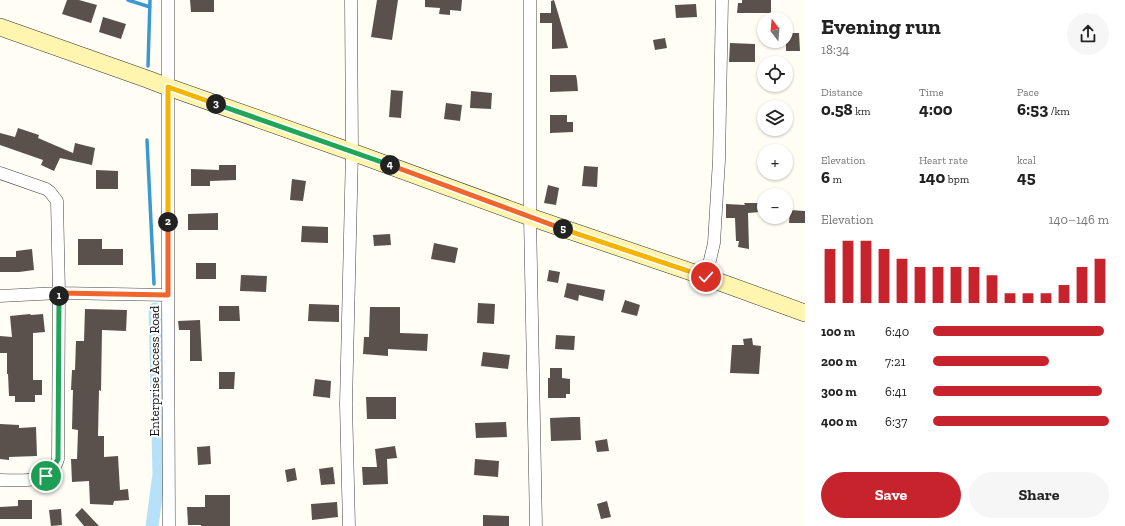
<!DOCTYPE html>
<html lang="en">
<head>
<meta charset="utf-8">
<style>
	body { margin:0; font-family:"Zilla Slab",serif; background:#f6f6f6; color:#222; height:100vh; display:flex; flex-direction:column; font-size:15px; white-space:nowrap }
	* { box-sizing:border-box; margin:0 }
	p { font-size:13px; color:#767676 }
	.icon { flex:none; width:22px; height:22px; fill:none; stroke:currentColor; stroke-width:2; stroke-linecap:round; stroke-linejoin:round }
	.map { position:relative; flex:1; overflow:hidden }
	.panel { display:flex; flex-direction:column; background:#fff; width:320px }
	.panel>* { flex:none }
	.needle { width:26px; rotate:344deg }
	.buttons { position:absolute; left:757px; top:12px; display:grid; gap:8px }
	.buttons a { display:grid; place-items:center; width:36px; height:36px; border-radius:50%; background:#fff; box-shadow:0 1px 3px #0004; font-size:20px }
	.pin { position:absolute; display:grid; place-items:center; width:34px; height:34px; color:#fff; margin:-17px; border:2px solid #fff; border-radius:50%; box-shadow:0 1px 4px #0007 }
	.km { position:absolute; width:20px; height:20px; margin:-10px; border-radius:50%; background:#222; color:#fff; font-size:11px; line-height:20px; text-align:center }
	.round { display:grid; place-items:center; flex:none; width:42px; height:42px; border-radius:21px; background:#f6f6f6 }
	.head { display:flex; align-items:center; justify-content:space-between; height:68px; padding:0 16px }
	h1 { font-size:22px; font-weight:700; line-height:30px }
	.stats { display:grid; grid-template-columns:repeat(3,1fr); gap:6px; height:68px; padding:4px 16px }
	.stats div { display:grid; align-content:center }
	.stats b { font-size:17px; font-weight:700 }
	.stats small { font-size:11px; font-weight:400 }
	.stats p { font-size:11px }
	.chart { height:112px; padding:8px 16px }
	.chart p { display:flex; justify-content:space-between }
	.chart svg { width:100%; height:72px; margin-top:4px; stroke:#c7232d; stroke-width:6 }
	.primary-button { display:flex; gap:8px; margin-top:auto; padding:8px 16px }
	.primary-button a { flex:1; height:46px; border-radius:24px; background:#c7232d; color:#fff; font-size:16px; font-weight:700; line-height:46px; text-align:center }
	.primary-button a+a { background:#f6f6f6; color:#222 }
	ul { padding:0 16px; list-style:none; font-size:13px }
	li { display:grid; grid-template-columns:64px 48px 1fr; align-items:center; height:30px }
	li i { height:10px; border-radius:5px; background:#c7232d }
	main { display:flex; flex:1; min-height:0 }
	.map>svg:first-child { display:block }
</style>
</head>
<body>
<main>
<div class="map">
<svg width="805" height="526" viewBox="0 0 805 526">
	<rect width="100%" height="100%" fill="#fffdf4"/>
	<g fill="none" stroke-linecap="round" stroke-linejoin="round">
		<path stroke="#3c98d2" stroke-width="3.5" d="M128 0 150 7
			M148 66 150 0
			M147 140 154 284"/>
		<path stroke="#b7e1f8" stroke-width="13" d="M152 526 159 474 155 309"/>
	</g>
	<path fill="#5a514c" d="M67 0H79L97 5 91 23 62 14Z
		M190 0H214V12H191Z
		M377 0H398L392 40 371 37Z
		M425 0H462L461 11 450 10V15L439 14 440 8 425 7Z
		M554 0 558 13 568 48 552 49V23H540V13H551V1Z
		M742 0H771V13H737L738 3H742Z
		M696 4 697 17 676 18 675 5Z
		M103 17 126 24 121 39 99 32Z
		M786 33H799L800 51H786Z
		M665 38 667 48 655 50 653 40Z
		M730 43 755 44V62H729Z
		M550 75H576L577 80 578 91 550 92Z
		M391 90 403 91 401 118 389 117Z
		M471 91 492 93 491 109 470 108Z
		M446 103 462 105 460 121 444 119Z
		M550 115H567V122H573V132L550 133Z
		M18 128 39 135 38 138 73 153 75 143 95 148 92 165 60 158 54 171 41 165 43 160 0 145V133L15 137Z
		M219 165H236V180L210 181V186H191V169L219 170Z
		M584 166 598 167 597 187 582 186Z
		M96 170 118 171V189H96Z
		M292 179 306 181 303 201 290 200Z
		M548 185 559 188 556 205 544 203Z
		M744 203H760V212L748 213 749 249 738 247 739 241H736L735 218H726V204L745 205Z
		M790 210 805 211V223H789Z
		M218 213V230H188V214Z
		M302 226 328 227V243L301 242Z
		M390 234 391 245 374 246 373 235Z
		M78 239H102V249H123V265H78Z
		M434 243 458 248 455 263 431 259Z
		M32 249 34 270 19 272H0V257H16V251Z
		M196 263H216V279H196Z
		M549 270 560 272 558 283 547 281Z
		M241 275 267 276 266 292 240 291Z
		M567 283 605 290 603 301 579 295 578 301 564 297Z
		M625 300 640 305 637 316 621 312Z
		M478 303 495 304 494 324 477 323Z
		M309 304 339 305V322L308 321Z
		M219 306H239L240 321H219Z
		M370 307H400V333L428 334 427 351 388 349V356L363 354 364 337H369Z
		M85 309 127 310 126 331 102 330 101 391 99 390 98 436H104V457L118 456 120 490 128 489 129 500 114 501 113 505 90 504 89 481 72 482 71 459H77L78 430 72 429 73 390H71L72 370H75L76 341H84Z
		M30 314 31 315 43 314 45 332 33 333V380H42V395H35V402H15V396H9L8 374H7V353H0V336L12 337 10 316Z
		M200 320 202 361H190V330H179L178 321Z
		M556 335 575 336 574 350 555 349Z
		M752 338 753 345 761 346 759 374 730 373 732 345H744L743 339Z
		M483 352 510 355 508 369 481 366Z
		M550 368H562V378L570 379V394H566V398H548V378H550Z
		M219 372H235L234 389H219Z
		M315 379 331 381 330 398 313 396Z
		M366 397H396V419H367Z
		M572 417H580L581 440 551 441 550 418Z
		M506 422 507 437 476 438 475 423Z
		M0 424 19 425V428L36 427 37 456 9 457V460L0 459Z
		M607 439 609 451 597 452 595 441Z
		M210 446 211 464 198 465 197 447Z
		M395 446 397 458 387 459 388 484 363 485 362 467H377L375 449Z
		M475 459 499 461 498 477 474 475Z
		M333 467 335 484 321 485 319 469Z
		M295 468 297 480 287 482 285 470Z
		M205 495H230V526H201V525H188L187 507H205Z
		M18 500H32V519H0V507L18 506Z
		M607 501 611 517 601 519 597 504Z
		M337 502 338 517 312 520 311 504Z
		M82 508 99 526H84L75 515Z
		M61 509 62 525 51 526 49 510Z
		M483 515 509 516V526H483Z"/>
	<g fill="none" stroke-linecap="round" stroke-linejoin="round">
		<g stroke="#444" stroke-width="13">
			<path id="minor" d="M168 0V295L169 526
				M530 0V217L536 526
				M0 173 46 189 50 192 57 201 59 293 58 459C51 485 22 480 0 480
				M706 277 714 243 719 160 722 0
				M0 296 59 293 168 295
				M349 526 346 404 352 152 351 0"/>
		</g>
		<g stroke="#333" stroke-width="18">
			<path id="secondary" d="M0 27 147 79 168 87 352 152 530 217 706 277 805 313"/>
		</g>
		<use href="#minor" stroke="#fff" stroke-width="12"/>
		<use href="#secondary" stroke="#fff5af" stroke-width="17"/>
	</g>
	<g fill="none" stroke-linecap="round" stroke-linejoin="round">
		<g stroke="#fff" stroke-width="8">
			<path id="split-1" d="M46 476 52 470 58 459 59 296"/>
		</g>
		<g stroke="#fff" stroke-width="8">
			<path id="split-2" d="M59 296V293L168 295V222"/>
		</g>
		<g stroke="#fff" stroke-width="8">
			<path id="split-3" d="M168 222V87L216 104"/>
		</g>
		<g stroke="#fff" stroke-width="8">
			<path id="split-4" d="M216 104 390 165"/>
		</g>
		<g stroke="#fff" stroke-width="8">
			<path id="split-5" d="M390 165 563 229"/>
		</g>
		<g stroke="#fff" stroke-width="8">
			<path id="split-6" d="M563 229 706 277"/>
		</g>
		<use href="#split-1" stroke="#22a559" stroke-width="5"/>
		<use href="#split-2" stroke="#f0652b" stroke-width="5"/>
		<use href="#split-3" stroke="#f5b400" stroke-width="5"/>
		<use href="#split-4" stroke="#22a559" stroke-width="5"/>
		<use href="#split-5" stroke="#f0652b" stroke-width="5"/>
		<use href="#split-6" stroke="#f5b400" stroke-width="5"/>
	</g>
	<g text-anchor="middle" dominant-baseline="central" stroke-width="4" stroke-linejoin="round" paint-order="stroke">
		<g font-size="13" fill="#111" stroke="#fff">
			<text transform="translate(154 371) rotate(-90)">Enterprise Access Road</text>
		</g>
	</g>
</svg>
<div class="buttons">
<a><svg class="needle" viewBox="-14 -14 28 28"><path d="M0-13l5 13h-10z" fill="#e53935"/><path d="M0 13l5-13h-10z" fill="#767676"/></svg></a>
<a><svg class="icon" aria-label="locate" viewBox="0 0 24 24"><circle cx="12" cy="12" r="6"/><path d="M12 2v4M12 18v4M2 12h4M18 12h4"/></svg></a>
<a><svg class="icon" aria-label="layers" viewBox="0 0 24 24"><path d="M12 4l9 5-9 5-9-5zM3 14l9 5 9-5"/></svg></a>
<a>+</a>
<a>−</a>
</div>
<div class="pin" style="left:46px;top:476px;background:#1e9e55"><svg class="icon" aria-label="arrive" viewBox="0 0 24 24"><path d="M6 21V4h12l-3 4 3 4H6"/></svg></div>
<div class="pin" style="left:706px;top:277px;background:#d93025"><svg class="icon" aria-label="check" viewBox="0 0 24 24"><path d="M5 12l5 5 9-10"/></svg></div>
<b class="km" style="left:59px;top:296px">1</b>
<b class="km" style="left:168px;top:222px">2</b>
<b class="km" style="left:216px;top:104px">3</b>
<b class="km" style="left:390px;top:165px">4</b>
<b class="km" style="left:563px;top:229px">5</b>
</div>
<section class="panel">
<div class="head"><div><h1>Evening run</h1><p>18:34</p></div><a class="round"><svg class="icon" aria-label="share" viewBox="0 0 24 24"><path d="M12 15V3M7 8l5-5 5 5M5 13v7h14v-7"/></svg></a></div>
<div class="stats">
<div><p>Distance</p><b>0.58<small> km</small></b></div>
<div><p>Time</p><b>4:00</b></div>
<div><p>Pace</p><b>6:53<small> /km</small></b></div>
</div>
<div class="stats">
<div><p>Elevation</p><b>6<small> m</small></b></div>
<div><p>Heart rate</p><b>140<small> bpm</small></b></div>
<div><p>kcal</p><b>45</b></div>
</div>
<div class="chart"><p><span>Elevation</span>140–146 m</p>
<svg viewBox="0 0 160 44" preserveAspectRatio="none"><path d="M5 44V11M15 44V6M25 44V6M35 44V11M45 44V17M55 44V22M65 44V22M75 44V22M85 44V22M95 44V27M105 44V38M115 44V38M125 44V38M135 44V33M145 44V22M155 44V17"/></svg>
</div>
<ul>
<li><b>100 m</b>6:40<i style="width:97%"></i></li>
<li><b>200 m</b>7:21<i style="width:66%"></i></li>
<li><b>300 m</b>6:41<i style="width:96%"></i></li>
<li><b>400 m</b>6:37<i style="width:100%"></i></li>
</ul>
<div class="primary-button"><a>Save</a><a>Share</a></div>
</section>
</main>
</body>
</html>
